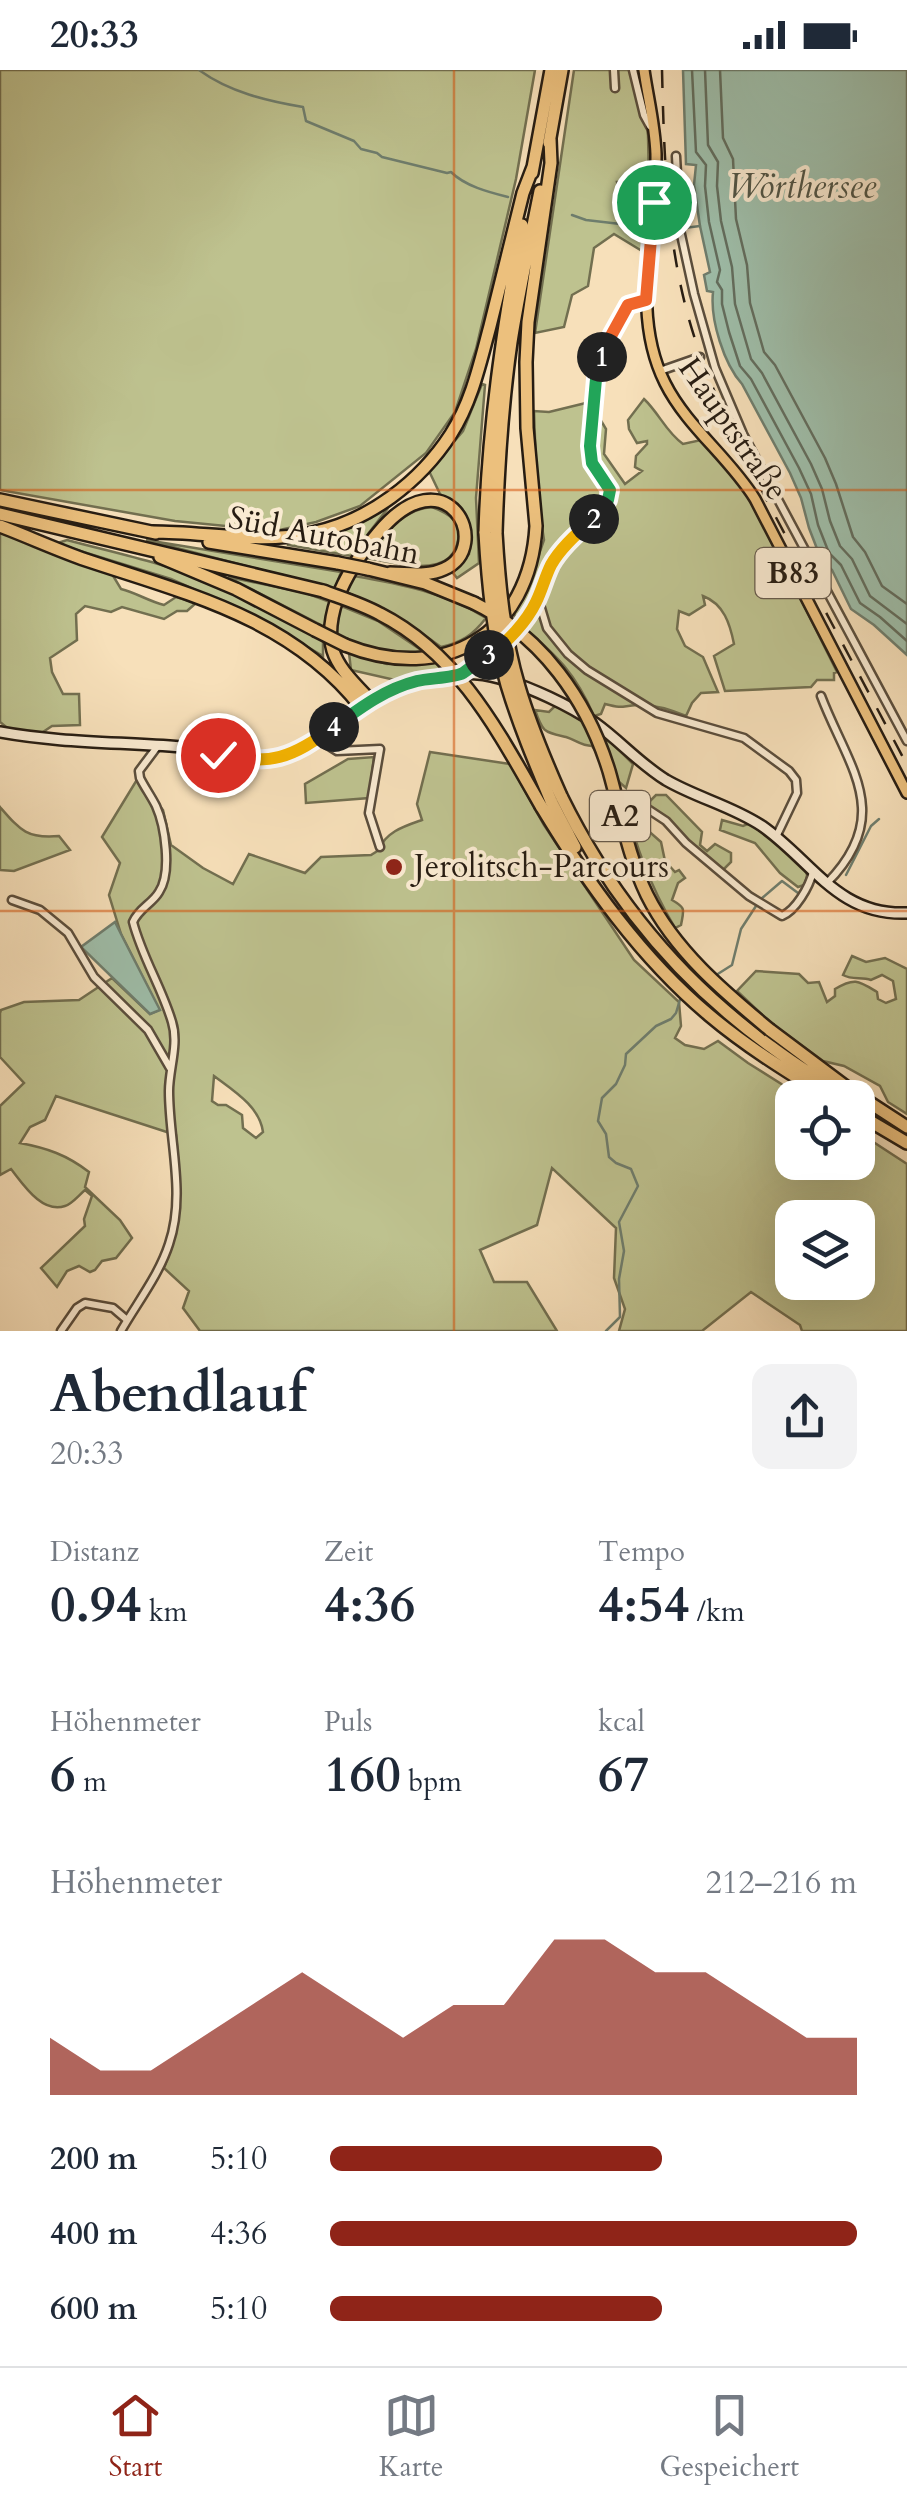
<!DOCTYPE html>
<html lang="de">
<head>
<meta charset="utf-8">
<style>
	body { margin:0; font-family:Cardo,serif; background:#f2f2f3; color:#1f2937; height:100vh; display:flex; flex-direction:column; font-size:38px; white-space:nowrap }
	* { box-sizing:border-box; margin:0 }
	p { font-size:32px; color:#747a83 }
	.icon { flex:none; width:55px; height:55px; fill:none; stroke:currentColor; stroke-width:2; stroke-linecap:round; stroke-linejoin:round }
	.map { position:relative; height:1261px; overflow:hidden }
	.panel { display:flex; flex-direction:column; background:#fff; flex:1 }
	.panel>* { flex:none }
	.buttons { position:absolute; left:775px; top:1010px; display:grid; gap:20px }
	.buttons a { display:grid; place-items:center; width:100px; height:100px; border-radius:20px; background:#fff; box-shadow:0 10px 40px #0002; font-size:50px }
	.pin { position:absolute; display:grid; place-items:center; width:85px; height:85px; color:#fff; margin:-42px; border:5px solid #fff; border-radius:50%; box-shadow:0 2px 10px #0007 }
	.km { position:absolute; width:50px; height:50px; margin:-25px; border-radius:50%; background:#222; color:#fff; font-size:28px; line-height:50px; text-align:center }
	.round { display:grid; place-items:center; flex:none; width:105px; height:105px; border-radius:20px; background:#f2f2f3 }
	.head { display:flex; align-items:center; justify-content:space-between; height:170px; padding:0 50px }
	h1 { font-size:55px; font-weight:600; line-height:75px }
	.figures { display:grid; grid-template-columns:repeat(3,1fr); gap:15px; height:170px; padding:10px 50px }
	.figures div { display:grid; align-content:center }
	.figures b { font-size:50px; font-weight:600 }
	.figures small { font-size:28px; font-weight:400 }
	.figures p { font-size:28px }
	.chart { height:280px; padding:20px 50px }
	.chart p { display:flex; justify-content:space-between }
	.chart svg { width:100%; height:180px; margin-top:10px; fill:#8f2418; opacity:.7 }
	ul { padding:0 50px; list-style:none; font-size:32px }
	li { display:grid; grid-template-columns:160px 120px 1fr; align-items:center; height:75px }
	li i { height:25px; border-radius:12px; background:#8f2418 }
	.status { display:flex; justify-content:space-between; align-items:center; height:70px; padding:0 50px; background:#fff; direction:ltr }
	.status svg { height:28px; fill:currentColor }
	.menu { display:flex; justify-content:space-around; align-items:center; height:140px; border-top:2px solid #e0e1e3; background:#fff; font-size:28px; color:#747a83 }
	.menu a { display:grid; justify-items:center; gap:5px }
	.menu .selected { color:#8f2418 }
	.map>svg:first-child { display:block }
</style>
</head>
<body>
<div class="status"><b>20:33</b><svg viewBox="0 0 49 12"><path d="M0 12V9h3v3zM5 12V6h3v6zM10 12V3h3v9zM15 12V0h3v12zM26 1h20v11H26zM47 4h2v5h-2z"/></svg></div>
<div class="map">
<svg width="907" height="1261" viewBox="0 0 907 1261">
	<rect width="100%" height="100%" fill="#f7e0ba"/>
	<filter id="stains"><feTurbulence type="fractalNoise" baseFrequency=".002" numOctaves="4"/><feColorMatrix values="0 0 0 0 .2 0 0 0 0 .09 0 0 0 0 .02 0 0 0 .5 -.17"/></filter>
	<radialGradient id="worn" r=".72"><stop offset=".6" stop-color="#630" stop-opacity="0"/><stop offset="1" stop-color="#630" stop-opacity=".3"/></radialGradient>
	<path fill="#bec28f" stroke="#726f50" stroke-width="2.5" fill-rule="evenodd" d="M0 0H535L516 109 476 279 455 342 426 383 360 436 316 452 275 461 175 451 0 420Z
		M574 0H637L648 65 649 112H617L620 125 649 124 642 181 614 164 594 178 588 216 572 225 564 257 535 263Z
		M482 314 485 315 476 428 479 493 457 508 453 503 469 484V453L458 435 440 424 429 401 463 361Z
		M644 329C659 343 666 362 683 374L701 370 730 400 753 433 837 602 834 603V610H817L811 617 725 621 714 586 734 574C730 554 724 534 703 526L705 535 689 545 679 541 677 559 685 576 703 587 718 622 701 623 692 633 686 646C672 640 653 634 637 635 621 636 624 639 605 634L601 644 594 646C573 598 553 583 515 549L514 539 525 525 544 470 537 424 534 341 549 342 590 332 606 359 604 384 625 414 642 401 635 397 636 386 647 374V371L637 373 629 359 628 350Z
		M432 437C440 440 447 443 453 449 465 465 456 489 437 494 415 500 388 491 366 488 385 466 401 439 432 437Z
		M388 438 351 486 288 475V472C327 465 353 456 388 438Z
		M0 462 112 504 121 519C137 523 148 531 164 535L176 527 196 533 187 541H177L164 549 122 537 111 542 85 536 76 544 77 570 50 588 52 602 63 624H79L80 655 52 656 37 666 11 661 0 652Z
		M67 470C115 483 165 493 211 513 250 529 286 549 323 571V586L260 549 171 509 64 476 61 472Z
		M146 470 341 502 335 519Z
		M354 506C401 514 446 523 486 548 473 565 461 573 441 577 411 554 381 537 346 522Z
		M228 507 306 523 330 532 325 557Z
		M339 535 378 551 424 582C395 583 361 580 337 564L335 550Z
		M349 583 387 594 435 591 445 601 395 610 351 600Z
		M557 634 602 663 633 694 626 718 618 711 592 676C581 676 576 670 566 667 544 662 543 663 535 640L549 642Z
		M430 682 510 694 544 755 634 890 679 932 681 956 675 968 685 975 704 979 718 971 748 993 802 1027 792 1028V1092H858V1062L907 1094V1261H802L800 1255 751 1222 702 1261H619L625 1239 614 1208 616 1158 552 1098 537 1155 480 1180 494 1212H527L557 1261H200L183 1238 189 1221 164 1198C182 1151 181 1114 176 1065L56 1026 45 1050 30 1057 20 1073C47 1078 67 1085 89 1102L85 1117 120 1150 132 1168 116 1188 102 1191 95 1200 90 1202 79 1196 67 1201 57 1217 41 1198 85 1156 84 1149 92 1126 85 1120C79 1125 72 1134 65 1136 42 1144 23 1114 11 1099L0 1105V1036L24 1013 0 987V943L1 940 24 932 79 930 112 908 150 944 159 940 121 864 109 825 120 793 102 767 138 708 163 740 171 775 203 798 233 814 249 784 305 803 321 787 371 785 379 780C385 762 405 756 422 750L417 734ZM214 1006C234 1021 260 1037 263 1062L256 1068 243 1058 242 1045 226 1035H218L212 1031ZM792 1148H858V1212H792Z
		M374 687 369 728 306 733 305 714 348 689Z
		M656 725H666L702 762 700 775 707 781 715 774 731 783V792L723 800 646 735Z
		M623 727 644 740 645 758 661 772 665 791 675 802 679 800 685 808 678 813 672 830C686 838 684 839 681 855L675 858C649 814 636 776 623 727Z
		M0 737C20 760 27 769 59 766L70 780 14 801 0 800Z
		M722 750 743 756 750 753C764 763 796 784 804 798 809 806 807 807 804 815L798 817 780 803 755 773 720 760Z
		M852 886 866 892 885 888 907 899V1044L888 1032 880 1016 844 996 823 991 771 953 737 921 756 901 799 904 808 913 819 912 827 932 835 926V919C855 907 859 911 877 922L878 929 886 933 896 929 893 911 882 905 871 910C861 907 852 910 843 905Z"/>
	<path fill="#9ebeaa" stroke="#6e7d6d" stroke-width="2.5" d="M683 0H907V585L874 555 851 539 832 500 821 489 809 458 801 428 790 403 742 314C724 294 710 250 713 222L707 221 704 205 710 202 700 156 694 115 696 95 686 94Z
		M115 852 121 864 160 940 150 944 81 877Z"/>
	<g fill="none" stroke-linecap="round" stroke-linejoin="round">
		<path stroke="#626d5e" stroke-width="2.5" d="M692 0 696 82 706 95 705 116 709 152 720 200 717 212 722 220V234L729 262 740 296 751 309 799 398 811 424 818 455 829 483 841 495 860 533 880 547 907 571
			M705 0 708 75 718 92 717 116 721 151 732 197 735 234 751 289 762 303 811 394 822 419 830 451 840 476 852 489 870 526 907 554
			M720 0 723 68 733 89 736 149 747 195 750 233 764 282 775 295 825 388 836 414 853 467 865 482 882 516 907 534"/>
		<path stroke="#6e7d6d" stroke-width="2.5" d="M199 0C229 22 267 31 303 37L306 51 354 71 361 79 377 83 382 87 447 103 451 102C465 116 488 122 508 127
			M572 145 586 150 629 155
			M684 158 700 156
			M846 805 871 756 879 749
			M761 829 782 811 798 823
			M713 907 732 895 741 859 756 836
			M606 1261 620 1247 619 1209 624 1181 619 1152 638 1116 631 1099 616 1093 609 1087 606 1064 598 1051 602 1028 616 1014 625 995 626 984 656 956 671 949 676 943 681 926"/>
		<g stroke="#5a4d3c" stroke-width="11">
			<path id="street" d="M614 0 615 18
				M633 0 644 45 650 56
				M676 86 680 160 694 224 715 298 743 364 907 671
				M660 301 700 287
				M538 528 547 558 568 584 587 600 657 643 744 668 789 701 796 710 797 723 776 767
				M516 558C523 550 531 542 536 532 546 512 551 493 566 475 581 456 606 445 610 419L592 393 590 356 597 298 626 239 631 233 646 230
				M463 602 474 593 498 579
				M821 626C848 697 895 744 827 813
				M318 669 337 681 380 679 369 743 380 777
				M628 726 666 751 686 773 749 826 782 846C796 840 809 817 813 802
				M12 830 40 840 68 863 94 907 148 960 170 998
				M61 1261 77 1238 85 1233 113 1238 127 1250
				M121 1261C137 1233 159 1205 169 1174 186 1124 169 1072 169 1021 169 999 179 974 172 952 162 918 142 887 133 852 139 838 152 834 159 822 172 803 165 756 156 736 151 726 145 718 140 708L139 701 157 677"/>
		</g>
		<g stroke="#261c12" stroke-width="14">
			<path id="secondary" d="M0 662C60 673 120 672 181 677 212 679 239 694 271 689 307 684 333 656 362 636 397 612 457 595 499 608 530 617 569 635 595 653 620 671 640 694 666 710 697 728 732 736 762 756 812 791 838 846 907 843"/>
		</g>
		<g stroke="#261c12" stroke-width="14">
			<path id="primary" d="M644 0C648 28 655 55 656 84 657 160 629 241 665 313 687 357 729 387 755 429L907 723"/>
		</g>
		<g stroke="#261c12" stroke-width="16">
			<path id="highway" d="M549 73 562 0
				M532 103 551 0
				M0 430 156 463
				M0 444 323 521
				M0 456C29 467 57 480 86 490 188 524 291 548 361 637
				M153 462C206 462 259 474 312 463 369 451 420 412 451 364 472 331 480 293 490 256 501 212 512 167 523 123L533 97
				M485 463C488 357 503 259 522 155
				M496 463C498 399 502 335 511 272 519 221 530 171 540 121
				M209 472 338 493
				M160 487 236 519 315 560
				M368 499 425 513 474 533
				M345 575C444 615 530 564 536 456L527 358 526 292 528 252 551 93 550 69
				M371 631C337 596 320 579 337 529 346 505 361 483 378 463 446 381 495 476 444 499 427 507 408 503 390 503
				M561 726C610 826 680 911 770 976 795 994 820 1013 850 1020
				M551 731 575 777
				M541 736C587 812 641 888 709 945 747 977 788 1002 830 1028
				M770 960 850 1020 907 1057
				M858 1044 907 1073"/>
		</g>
		<use href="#street" stroke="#faebd2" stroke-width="6"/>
		<use href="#secondary" stroke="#faebd2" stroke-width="9"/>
		<use href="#primary" stroke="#ecc07d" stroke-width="9"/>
		<use href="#highway" stroke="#ecc07d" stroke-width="11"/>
		<path stroke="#261c12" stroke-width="2.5" stroke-dasharray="18 18" stroke-linecap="butt" d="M662 0C664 82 666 163 687 242 709 324 750 398 789 472 828 547 868 621 907 695"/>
		<g stroke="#261c12" stroke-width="16" stroke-linecap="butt">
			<path id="highway-bridge" d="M485 463C488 514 493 566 507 615 519 655 535 693 551 731
				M496 463C499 515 504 567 519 617 530 654 545 690 561 726
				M338 493 368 499
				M323 521C342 528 362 534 380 544 459 584 499 663 541 736
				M474 533C542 566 587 630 609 701 621 743 628 786 647 825 675 881 723 921 770 960
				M315 560 345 575"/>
		</g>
		<use href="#highway-bridge" stroke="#ecc07d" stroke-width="11"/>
	</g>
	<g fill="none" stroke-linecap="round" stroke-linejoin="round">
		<g stroke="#fff" stroke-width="20">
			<path id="split-1" d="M602 287 612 264 628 235 646 230 654 132"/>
		</g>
		<g stroke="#fff" stroke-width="20">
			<path id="split-2" d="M594 449 608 430 610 420 592 393 590 376 597 298 602 287"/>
		</g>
		<g stroke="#fff" stroke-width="20">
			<path id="split-3" d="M489 585C507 573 527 551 536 532 542 520 545 507 551 495 561 477 578 462 594 449"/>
		</g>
		<g stroke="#fff" stroke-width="20">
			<path id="split-4" d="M334 657C360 638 385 619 417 611 429 608 454 608 463 603 472 597 478 590 489 585"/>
		</g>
		<g stroke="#fff" stroke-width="20">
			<path id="split-5" d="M218 685C272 696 291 688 334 657"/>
		</g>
		<use href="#split-1" stroke="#f0652b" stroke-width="12"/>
		<use href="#split-2" stroke="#22a559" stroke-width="12"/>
		<use href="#split-3" stroke="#f5b400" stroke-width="12"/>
		<use href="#split-4" stroke="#22a559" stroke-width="12"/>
		<use href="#split-5" stroke="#f5b400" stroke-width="12"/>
	</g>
	<path fill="none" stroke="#d5530d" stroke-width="2.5" stroke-opacity="0.55" d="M454 0V1261M0 420H907M0 841H907"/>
	<circle fill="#8f2418" stroke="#faebd2" stroke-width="4" cx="394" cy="797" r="10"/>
	<g text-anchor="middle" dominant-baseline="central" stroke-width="8" stroke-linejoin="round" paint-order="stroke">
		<g fill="#faebd2" stroke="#665a4c" stroke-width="2.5">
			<rect x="755.5" y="478" width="75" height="50" rx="8"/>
			<rect x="590" y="721" width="60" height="50" rx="8"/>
		</g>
		<g font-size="30" font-weight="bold" fill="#261c12">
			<text x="793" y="503">B83</text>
			<text x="620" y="746">A2</text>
		</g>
		<g font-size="32" fill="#261c12" stroke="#faebd2">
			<text transform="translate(733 359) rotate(55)">Hauptstraße</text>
			<text transform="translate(324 466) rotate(11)">Süd Autobahn</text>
		</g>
		<g font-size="32" fill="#261c12" stroke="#faebd2" text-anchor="start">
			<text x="414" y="797">Jerolitsch-Parcours</text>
		</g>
		<g font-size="35" font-style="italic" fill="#505547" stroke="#faebd2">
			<text x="802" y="117">Wörthersee</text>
		</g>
	</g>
	<rect width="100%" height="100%" filter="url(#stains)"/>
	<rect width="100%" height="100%" fill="url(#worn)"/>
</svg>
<div class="buttons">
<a><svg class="icon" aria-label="locate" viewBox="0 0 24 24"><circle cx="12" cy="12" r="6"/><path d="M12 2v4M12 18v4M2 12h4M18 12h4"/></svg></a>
<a><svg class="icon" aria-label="layers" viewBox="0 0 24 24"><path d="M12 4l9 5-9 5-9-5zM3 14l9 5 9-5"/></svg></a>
</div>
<div class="pin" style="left:654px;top:132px;background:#1e9e55"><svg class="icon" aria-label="arrive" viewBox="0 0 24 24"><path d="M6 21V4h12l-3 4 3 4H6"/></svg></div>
<div class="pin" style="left:218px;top:685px;background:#d93025"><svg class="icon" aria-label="check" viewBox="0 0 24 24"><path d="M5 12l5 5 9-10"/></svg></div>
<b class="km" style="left:602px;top:287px">1</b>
<b class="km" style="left:594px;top:449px">2</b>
<b class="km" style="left:489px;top:585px">3</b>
<b class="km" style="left:334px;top:657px">4</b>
</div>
<section class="panel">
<div class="head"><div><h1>Abendlauf</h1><p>20:33</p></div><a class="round"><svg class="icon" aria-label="share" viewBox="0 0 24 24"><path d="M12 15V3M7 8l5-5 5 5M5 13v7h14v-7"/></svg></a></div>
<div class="figures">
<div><p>Distanz</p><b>0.94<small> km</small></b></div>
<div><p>Zeit</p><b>4:36</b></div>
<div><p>Tempo</p><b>4:54<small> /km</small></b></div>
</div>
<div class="figures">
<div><p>Höhenmeter</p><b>6<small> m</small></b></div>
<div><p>Puls</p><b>160<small> bpm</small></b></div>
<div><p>kcal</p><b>67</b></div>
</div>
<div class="chart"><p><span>Höhenmeter</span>212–216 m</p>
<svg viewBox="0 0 160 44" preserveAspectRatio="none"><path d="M0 44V30L10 38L20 38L30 30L40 22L50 14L60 22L70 30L80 22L90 22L100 6L110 6L120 14L130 14L140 22L150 30L160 30V44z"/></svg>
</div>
<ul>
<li><b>200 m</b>5:10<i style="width:63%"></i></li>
<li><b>400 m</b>4:36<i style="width:100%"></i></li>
<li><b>600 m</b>5:10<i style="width:63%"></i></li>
</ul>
</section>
<nav class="menu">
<a class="selected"><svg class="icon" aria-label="home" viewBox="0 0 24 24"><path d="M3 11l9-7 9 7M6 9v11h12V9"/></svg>Start</a>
<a><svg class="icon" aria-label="map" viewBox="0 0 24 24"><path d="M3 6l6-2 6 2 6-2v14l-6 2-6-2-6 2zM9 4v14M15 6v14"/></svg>Karte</a>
<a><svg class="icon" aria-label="saved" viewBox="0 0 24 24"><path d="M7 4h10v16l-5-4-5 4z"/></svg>Gespeichert</a>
</nav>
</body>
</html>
